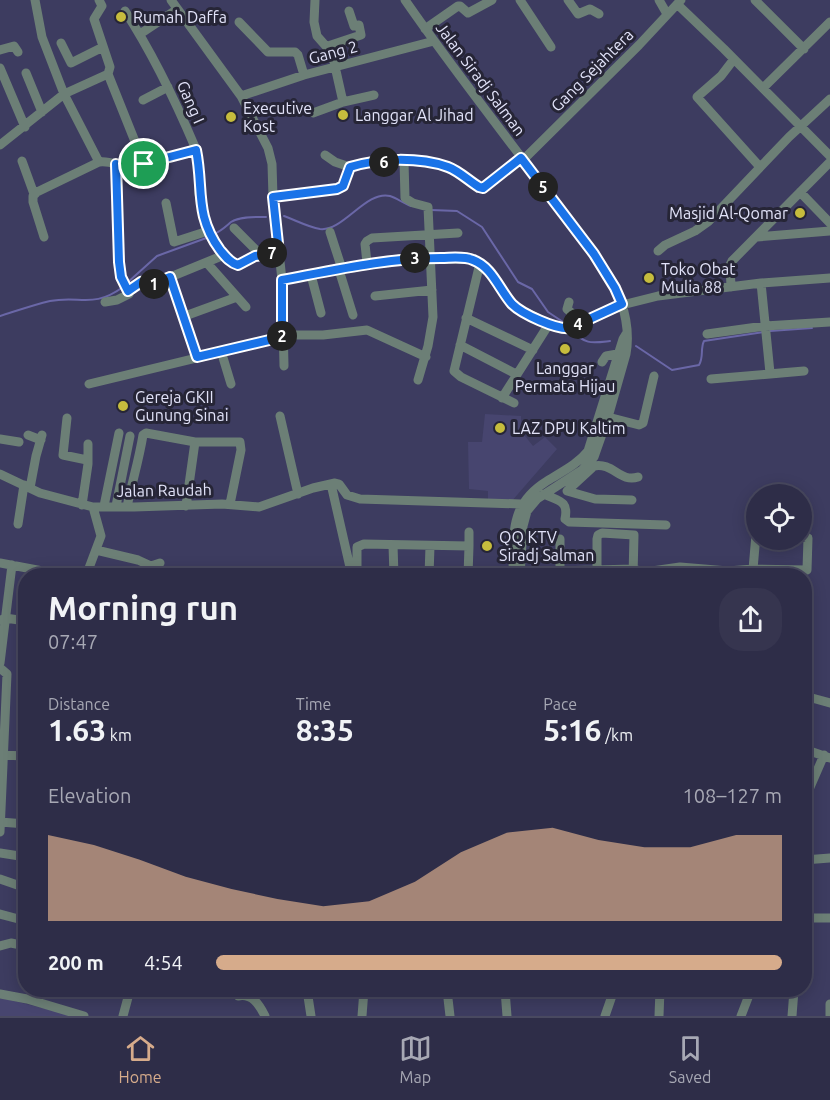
<!DOCTYPE html>
<html lang="en">
<head>
<meta charset="utf-8">
<style>
	body { margin:0; font-family:Ubuntu,sans-serif; background:#36354f; color:#f1f3f6; height:100vh; display:flex; flex-direction:column; font-size:22px; white-space:nowrap }
	* { box-sizing:border-box; margin:0 }
	p { font-size:20px; color:#a7a8b4 }
	.icon { flex:none; width:33px; height:33px; fill:none; stroke:currentColor; stroke-width:2; stroke-linecap:round; stroke-linejoin:round }
	.map { position:relative; flex:1; overflow:hidden }
	.side { position:absolute; left:18px; top:568px; width:794px; height:429px; display:flex; flex-direction:column; background:#2e2d48; border-radius:24px; box-shadow:0 3px 15px #0003,0 0 0 2px #494960 }
	.side>* { flex:none }
	.fabs { position:absolute; left:746px; top:484px; display:grid; gap:12px }
	.fabs a { display:grid; place-items:center; width:66px; height:66px; border-radius:50%; background:#2e2d48; box-shadow:0 3px 15px #0003,0 0 0 2px #494960; font-size:30px }
	.pin { position:absolute; display:grid; place-items:center; width:51px; height:51px; color:#fff; margin:-26px; border:3px solid #fff; border-radius:50%; box-shadow:0 2px 6px #0007 }
	.km { position:absolute; width:30px; height:30px; margin:-15px; border-radius:50%; background:#222; color:#fff; font-size:16px; line-height:30px; text-align:center }
	.round { display:grid; place-items:center; flex:none; width:63px; height:63px; border-radius:24px; background:#36354f }
	.overview { display:flex; align-items:center; justify-content:space-between; height:102px; padding:0 30px }
	h1 { font-size:33px; font-weight:700; line-height:45px }
	.stats { display:grid; grid-template-columns:repeat(3,1fr); gap:9px; height:102px; padding:6px 30px }
	.stats div { display:grid; align-content:center }
	.stats b { font-size:30px; font-weight:700 }
	.stats small { font-size:16px; font-weight:400 }
	.stats p { font-size:16px }
	.chart { height:168px; padding:12px 30px }
	.chart p { display:flex; justify-content:space-between }
	.chart svg { width:100%; height:108px; margin-top:6px; fill:#d6ab8b; opacity:.7 }
	ul { padding:0 30px; list-style:none; font-size:20px }
	li { display:grid; grid-template-columns:96px 72px 1fr; align-items:center; height:45px }
	li i { height:15px; border-radius:8px; background:#d6ab8b }
	.tabs { display:flex; justify-content:space-around; align-items:center; height:84px; border-top:2px solid #494960; background:#2e2d48; font-size:16px; color:#a7a8b4 }
	.tabs a { display:grid; justify-items:center; gap:3px }
	.tabs .on { color:#d6ab8b }
	.map>svg:first-child { display:block }
</style>
</head>
<body>
<div class="map">
<svg width="830" height="1016" viewBox="0 0 830 1016">
	<rect width="100%" height="100%" fill="#3d3c60"/>
	<path fill="#47456f" d="M485 414 521 416V431L533 446 545 437 557 449 511 502 488 501V491L469 489 468 442H482Z
		M0 998 6 999 74 1016H0Z"/>
	<g fill="none" stroke-linecap="round" stroke-linejoin="round">
		<path stroke="#6a67a7" stroke-width="2" d="M431 210 457 211 482 227 518 282 532 289 548 312 566 324
			M284 216C295 220 308 227 320 229 343 232 366 190 390 196 397 198 404 204 411 206
			M214 234C221 231 225 227 231 222 240 216 256 217 266 217
			M127 283 157 256 209 237
			M0 316C16 311 33 305 50 301 80 295 93 309 123 287
			M572 330C585 345 592 343 610 341
			M770 331 812 328
			M636 346 672 370 699 365C704 357 700 349 704 341L764 332"/>
		<path stroke="#6c7f76" stroke-width="9" d="M35 0 42 37 64 94 99 162
			M99 0 102 6 94 19 110 67 108 74
			M171 0 241 96 268 148 272 164 273 197 282 280 284 366
			M315 0 314 22 317 36 332 53 343 102
			M405 0C452 68 503 132 552 198 573 227 599 255 615 288 625 307 630 332 626 354L608 417 594 457 582 470 537 499 527 511 523 526 520 576
			M520 0 551 47
			M568 0 578 14 590 9 599 14
			M659 0 667 14
			M755 0 804 49
			M677 4 724 49 830 156
			M125 11C153 54 175 100 195 147 201 163 198 177 199 193 202 219 213 251 236 265L255 256 279 253
			M239 22 268 52H295L298 55 304 75
			M425 29 458 6H460L468 13 492 0
			M140 34 176 10
			M61 43 71 63 103 47
			M328 46 361 35 359 25 354 26 349 11
			M0 50 14 46 18 52
			M734 59 721 76 697 97 760 167
			M0 68 25 127
			M26 73 42 112
			M108 74 144 164
			M763 88 830 22
			M241 96 304 75 434 41
			M143 100 168 87
			M313 113 343 102 374 95
			M0 145 64 94 108 74
			M325 155 335 162 350 167
			M523 160 639 45 681 0
			M22 161 34 194
			M404 161 405 198 413 203 428 207 433 317 428 346 418 380
			M800 192 830 223
			M273 197 337 189 343 186 350 167C374 159 429 157 451 169 462 174 471 185 483 188L521 158
			M166 203 174 242 208 231
			M234 228 261 255
			M330 232 342 269
			M44 237 33 202V196L37 192 99 162C111 160 119 167 131 167L196 150
			M757 237 830 231
			M658 251 665 245 695 231 709 221 789 137 830 99
			M207 263 246 307
			M367 263 365 244 367 241 372 238 458 233
			M480 263 454 371 461 377 514 403
			M339 270 353 315
			M311 275 321 313
			M170 277 197 357
			M282 280 400 259H470L487 269 514 306 549 324 566 329 614 307 658 296 761 283 830 278
			M761 283 770 373
			M731 287 730 265 732 261 830 162
			M128 291 141 282 146 287 224 255
			M375 296 432 290
			M105 302 117 300 129 294 122 279 119 262 116 164
			M569 302 567 309 582 322
			M185 316 237 297
			M466 318 533 350
			M707 334 765 326 830 322
			M460 345 516 374
			M221 351 231 384
			M602 362 606 356 623 353
			M711 379 804 371
			M89 384 292 335H323L367 330 426 357
			M502 398 549 324
			M280 416 298 494
			M608 417 639 425 643 423 654 376
			M67 418 63 455 87 460
			M28 435 41 440
			M0 439 19 442
			M594 466C613 462 620 483 638 477
			M592 468 567 491 595 499 632 500
			M0 474 40 493 93 507H134L222 504 259 507 313 488 335 483 339 484 347 495 360 499 521 504
			M331 484 352 576
			M30 488 36 456 42 435
			M544 494C558 501 569 500 565 519L569 522 666 525
			M82 505 88 464V444
			M104 506 119 433
			M116 506 130 436
			M186 506 195 442
			M127 507C132 482 139 460 143 435L146 433 195 442H240L241 450 230 504
			M18 524 24 485
			M393 545 394 576
			M469 546V532
			M96 550 138 560 151 566 160 563
			M0 563 69 576
			M560 571V539
			M86 576 101 536 93 507
			M357 576V547L364 544 469 546 468 576
			M429 576 430 546
			M513 576C514 536 508 505 547 481 561 472 578 464 588 451L623 339 626 334
			M553 576 556 571 633 569 645 572 680 567 728 571 753 569 756 535
			M597 576V539L598 535 602 533 634 535 633 576
			M753 576V569L807 570 808 538 801 535
			M1 620 5 618 26 621
			M0 663 12 565
			M0 668 7 674 0 832
			M804 704 812 698 830 703
			M804 749 830 758
			M0 755 26 756
			M804 801 824 755
			M0 822 26 824
			M0 853 26 857
			M804 860 830 858
			M0 879 26 888
			M0 914 26 921
			M804 918H830
			M0 946 11 943 26 946
			M307 990 311 1016
			M447 990 450 1016
			M505 990 507 1016
			M0 994 27 999 84 1016
			M238 996C252 993 259 1004 265 1016
			M123 1016 130 990
			M362 1016 364 990
			M605 1016 614 990
			M659 1016 660 990
			M741 1016 751 990
			M792 1016 794 990
			M830 1016V1004"/>
	</g>
	<g fill="none" stroke-linecap="round" stroke-linejoin="round">
		<g stroke="#fff" stroke-width="12">
			<path id="route" d="M196 150C204 189 194 214 220 250 225 256 230 263 238 265L255 256 279 253 273 197 337 189 343 186 350 167C379 158 419 157 448 167 459 171 469 181 479 187L483 188 521 158 594 254 615 288 622 304 570 328C557 330 522 314 512 304 499 289 492 267 473 260 464 256 451 258 441 258 387 258 335 270 282 280V337L197 357 170 277 146 287 141 282 128 291 121 277 119 262 116 164 124 167H131Z"/>
		</g>
		<use href="#route" stroke="#1a73e8" stroke-width="8"/>
	</g>
	<g fill="#c6bc3d" stroke="#262536" stroke-width="2">
		<circle cx="121" cy="17" r="6"/>
		<circle cx="343" cy="115" r="6"/>
		<circle cx="231" cy="117" r="6"/>
		<circle cx="800" cy="213" r="6"/>
		<circle cx="649" cy="278" r="6"/>
		<circle cx="565" cy="349" r="6"/>
		<circle cx="123" cy="406" r="6"/>
		<circle cx="500" cy="428" r="6"/>
		<circle cx="487" cy="546" r="6"/>
	</g>
	<g text-anchor="middle" dominant-baseline="central" stroke-width="6" stroke-linejoin="round" paint-order="stroke">
		<g font-size="16" fill="#e2e3f9" stroke="#262536" text-anchor="start">
			<text x="133" y="17">Rumah Daffa</text>
			<text x="243" y="108">Executive<tspan x="243" dy="18">Kost</tspan></text>
			<text x="355" y="115">Langgar Al Jihad</text>
			<text x="788" y="213" text-anchor="end">Masjid Al-Qomar</text>
			<text x="661" y="269">Toko Obat<tspan x="661" dy="18">Mulia 88</tspan></text>
			<text x="565" y="368" text-anchor="middle">Langgar<tspan x="565" dy="18">Permata Hijau</tspan></text>
			<text x="135" y="397">Gereja GKII<tspan x="135" dy="18">Gunung Sinai</tspan></text>
			<text x="512" y="428">LAZ DPU Kaltim</text>
			<text x="499" y="537">QQ KTV<tspan x="499" dy="18">Siradj Salman</tspan></text>
		</g>
		<g font-size="16" fill="#e2e3f9" stroke="#262536">
			<text transform="translate(333 52) rotate(-15)">Gang 2</text>
			<text transform="translate(592 70) rotate(-45)">Gang Sejahtera</text>
			<text transform="translate(481 79) rotate(53)">Jalan Siradj Salman</text>
			<text transform="translate(191 102) rotate(66)">Gang I</text>
			<text transform="translate(164 490) rotate(-1)">Jalan Raudah</text>
		</g>
	</g>
</svg>
<div class="fabs">
<a><svg class="icon" aria-label="locate" viewBox="0 0 24 24"><circle cx="12" cy="12" r="6"/><path d="M12 2v4M12 18v4M2 12h4M18 12h4"/></svg></a>
</div>
<div class="pin" style="left:144px;top:164px;background:#1e9e55"><svg class="icon" aria-label="arrive" viewBox="0 0 24 24"><path d="M6 21V4h12l-3 4 3 4H6"/></svg></div>
<b class="km" style="left:154px;top:284px">1</b>
<b class="km" style="left:282px;top:336px">2</b>
<b class="km" style="left:415px;top:258px">3</b>
<b class="km" style="left:578px;top:324px">4</b>
<b class="km" style="left:543px;top:187px">5</b>
<b class="km" style="left:384px;top:162px">6</b>
<b class="km" style="left:272px;top:253px">7</b>
<section class="side">
<div class="overview"><div><h1>Morning run</h1><p>07:47</p></div><a class="round"><svg class="icon" aria-label="share" viewBox="0 0 24 24"><path d="M12 15V3M7 8l5-5 5 5M5 13v7h14v-7"/></svg></a></div>
<div class="stats">
<div><p>Distance</p><b>1.63<small> km</small></b></div>
<div><p>Time</p><b>8:35</b></div>
<div><p>Pace</p><b>5:16<small> /km</small></b></div>
</div>
<div class="chart"><p><span>Elevation</span>108–127 m</p>
<svg viewBox="0 0 160 44" preserveAspectRatio="none"><path d="M0 44V9L10 13L20 19L30 26L40 31L50 35L60 38L70 36L80 28L90 16L100 8L110 6L120 11L130 14L140 14L150 9L160 9V44z"/></svg>
</div>
<ul>
<li><b>200 m</b>4:54<i style="width:100%"></i></li>
</ul>
</section>
</div>
<nav class="tabs">
<a class="on"><svg class="icon" aria-label="home" viewBox="0 0 24 24"><path d="M3 11l9-7 9 7M6 9v11h12V9"/></svg>Home</a>
<a><svg class="icon" aria-label="map" viewBox="0 0 24 24"><path d="M3 6l6-2 6 2 6-2v14l-6 2-6-2-6 2zM9 4v14M15 6v14"/></svg>Map</a>
<a><svg class="icon" aria-label="saved" viewBox="0 0 24 24"><path d="M7 4h10v16l-5-4-5 4z"/></svg>Saved</a>
</nav>
</body>
</html>
